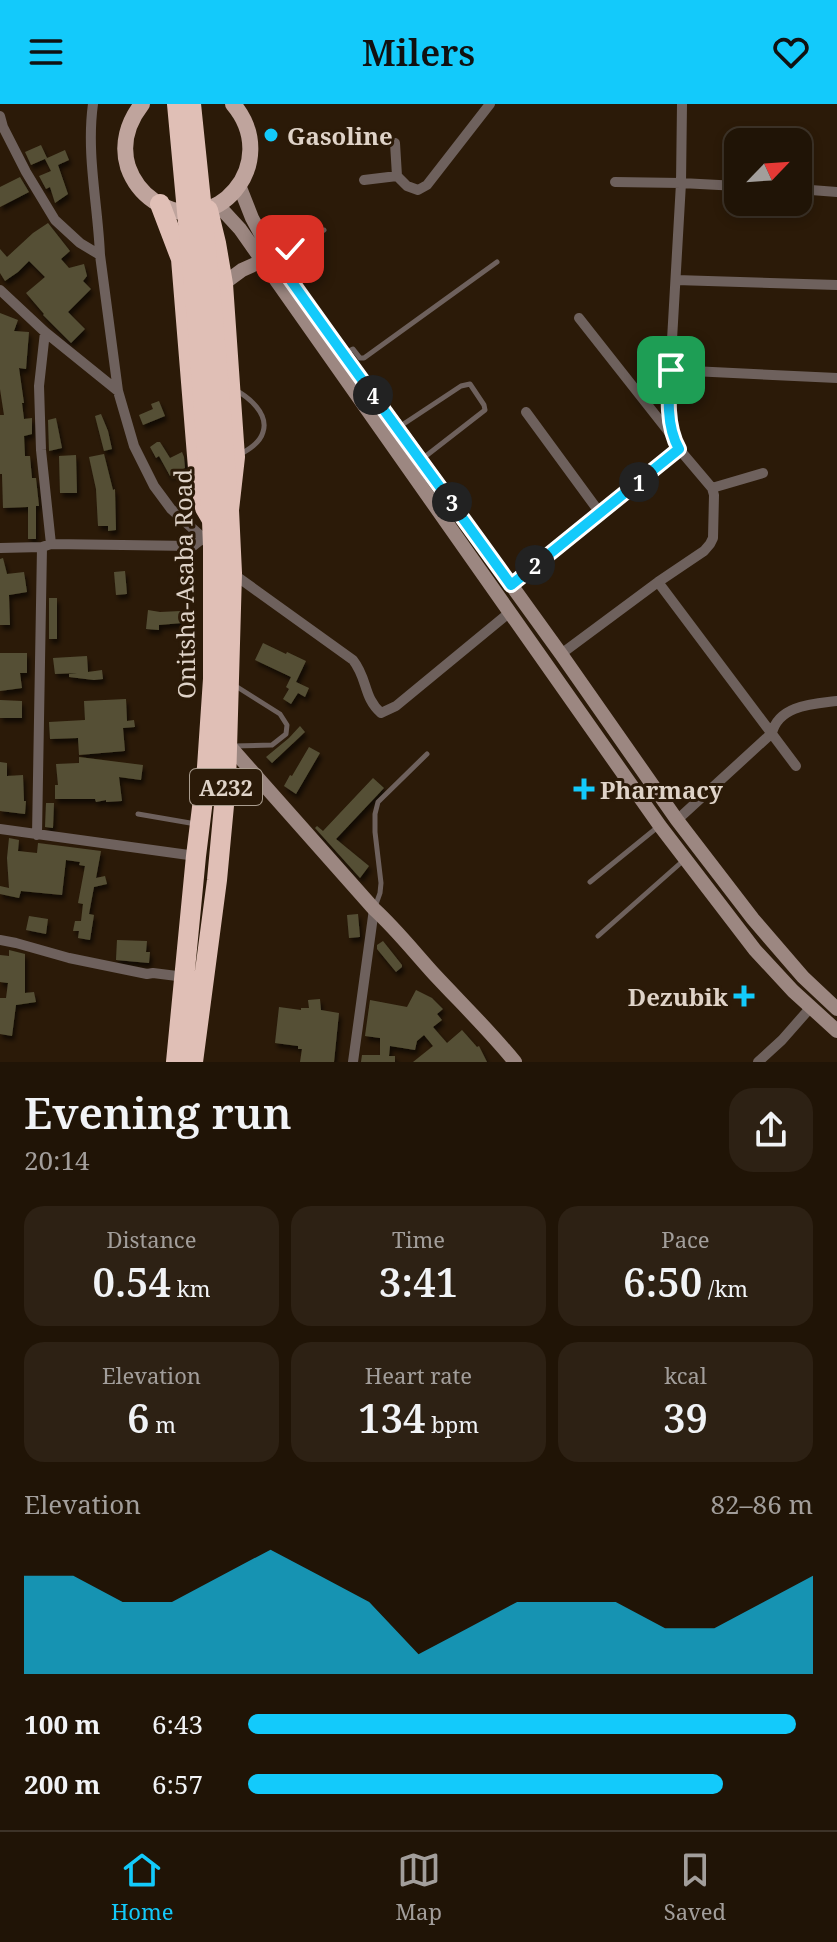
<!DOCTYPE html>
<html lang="en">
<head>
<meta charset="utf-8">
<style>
	body { margin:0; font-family:"Noto Serif",serif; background:#2d2114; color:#f1f3f6; height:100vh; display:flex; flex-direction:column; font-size:30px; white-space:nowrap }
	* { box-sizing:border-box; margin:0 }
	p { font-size:26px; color:#a29e9b }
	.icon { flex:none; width:44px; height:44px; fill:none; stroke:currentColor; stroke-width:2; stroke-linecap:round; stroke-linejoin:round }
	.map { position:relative; height:958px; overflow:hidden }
	.sheet { display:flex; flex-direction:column; background:#201406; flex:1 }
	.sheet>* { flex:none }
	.needle { width:52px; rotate:65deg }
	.controls { position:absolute; left:724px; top:24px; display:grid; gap:16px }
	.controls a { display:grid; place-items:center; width:88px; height:88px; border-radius:16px; background:#201406; box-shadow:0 4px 12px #0003,0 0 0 2px #3d3328; font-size:40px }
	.pin { position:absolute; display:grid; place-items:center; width:68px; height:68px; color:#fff; margin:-34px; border-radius:16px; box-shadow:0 4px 12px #0006 }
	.km { position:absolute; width:40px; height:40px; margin:-20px; border-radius:50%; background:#222; color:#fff; font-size:22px; line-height:40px; text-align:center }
	.round { display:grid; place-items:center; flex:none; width:84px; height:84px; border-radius:24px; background:#2d2114 }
	.headline { display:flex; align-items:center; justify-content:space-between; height:136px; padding:0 24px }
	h1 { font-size:44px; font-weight:600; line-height:60px }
	.figures { display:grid; grid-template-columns:repeat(3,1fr); gap:12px; height:136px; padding:8px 24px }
	.figures div { display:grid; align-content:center; border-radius:20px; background:#2d2114; text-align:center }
	.figures b { font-size:40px; font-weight:600 }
	.figures small { font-size:22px; font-weight:400 }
	.figures p { font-size:22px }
	.chart { height:224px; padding:16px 24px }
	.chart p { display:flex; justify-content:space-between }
	.chart svg { width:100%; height:144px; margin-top:8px; fill:#13cafb; opacity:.7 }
	ul { padding:0 24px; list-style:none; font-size:26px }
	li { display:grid; grid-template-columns:128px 96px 1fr; align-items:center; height:60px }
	li i { height:20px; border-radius:10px; background:#13cafb }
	header { display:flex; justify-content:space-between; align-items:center; height:104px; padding:0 24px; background:#13cafb; color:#111; font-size:36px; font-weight:600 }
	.tab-bar { display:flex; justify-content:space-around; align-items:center; height:112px; border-top:2px solid #3d3328; background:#201406; font-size:22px; color:#a29e9b }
	.tab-bar a { display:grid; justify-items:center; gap:4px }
	.tab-bar .active { color:#13cafb }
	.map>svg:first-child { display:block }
</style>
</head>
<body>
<header><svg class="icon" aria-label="menu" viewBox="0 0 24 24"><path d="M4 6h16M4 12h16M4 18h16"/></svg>Milers<svg class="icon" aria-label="heart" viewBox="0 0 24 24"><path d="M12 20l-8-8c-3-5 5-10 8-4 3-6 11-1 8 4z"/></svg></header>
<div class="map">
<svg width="837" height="958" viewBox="0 0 837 958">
	<defs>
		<filter id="shadow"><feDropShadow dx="2.5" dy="4.5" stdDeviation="2" flood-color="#0009"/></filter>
	</defs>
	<rect width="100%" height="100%" fill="#2b1a08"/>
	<path fill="#555036" filter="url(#shadow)" d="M41 41 47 54 31 61 25 48Z
		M65 46 69 56 58 61 68 90 55 99 50 83 46 85 39 72 51 67 45 55Z
		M20 73 29 88 0 103V83Z
		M48 119 70 147 61 155 69 164 84 160 87 172 83 177 91 185 68 208 85 225 71 239 43 211 44 210 26 189 45 173 29 157 18 168 5 177 0 169V145L7 153 33 129Z
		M0 209 18 216 14 227 29 228 26 265 19 264 24 299H22L24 315 32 314V330L24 332 25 352H30L32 374H36L39 402H36V435H28V403L3 404 2 370H0V311H4L0 285Z
		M159 297 165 312 143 321 139 311 153 305 151 300Z
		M101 310 108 327 112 345 104 347 95 312Z
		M56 314 62 344 49 347 48 316Z
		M157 338H160L170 354 182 348 184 353 185 364 170 372 159 352 156 354 150 343Z
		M104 350 113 386 115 385 116 426 108 427V422H98L96 385 89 353Z
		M76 351 77 389H60L59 352Z
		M3 454 7 470 24 468 27 488 9 491 10 521H0V455Z
		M125 467 127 490 116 491 114 468Z
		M49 494H57V535H49Z
		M148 506 160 508 181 507 182 519 159 521V526L146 525Z
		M263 539 286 550 287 548 306 557 296 578 309 584 305 593 298 589 291 600 283 595 289 585 286 583 291 573 255 556Z
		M0 549H27V569H20L22 584 0 587Z
		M87 552 88 568 102 566 103 575 94 576 69 573V570L77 569 55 570 53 554Z
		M126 595 127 617 134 616 135 623 123 624 125 647 79 651 78 634 50 635 49 618 85 616 84 597Z
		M0 596 22 597V614H0Z
		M300 622 305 628 272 659 266 653 289 634Z
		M309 643 320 649 296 690 284 682 290 671 292 672Z
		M79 653 143 661 141 676 119 673 122 697 106 698V696L96 698 95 695H55V681H58L56 660 79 659Z
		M0 658 7 659V672L23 671 24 697H26L25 710 0 707Z
		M373 674 384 684 336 735 369 762 360 774 315 724 317 722 323 727Z
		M46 699H54L53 724 45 723Z
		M9 734 19 736 18 747 37 749 38 739 101 747 96 774 105 772 107 780 94 783 89 810 94 811 90 836 78 834 79 827H73L75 817H81L83 800 78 799 85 762 79 761 80 758 66 756 62 791 21 787 19 794 0 790V782L9 784 7 754Z
		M358 810 360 833 349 834 347 811Z
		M29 812 48 815 46 830 26 826Z
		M117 836 147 837 146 848H150L149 859 116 856Z
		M383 837 402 861V863L396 868 377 845V841Z
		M9 846 25 850V889L34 888 36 898 16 901 12 932 0 930V894H6L8 879 0 878V851L9 852Z
		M416 886 432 894 443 905 437 910 442 916 433 923 447 939 462 926 477 943 479 942 487 958H413L433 942 424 931 417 937 415 946 390 942 389 952H395V958H361L362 951H380V934L365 932 370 896 407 903Z
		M320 895 321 906 339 909 334 958H300L302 945H298V942L275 939 279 903 301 906V904H309L308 896Z"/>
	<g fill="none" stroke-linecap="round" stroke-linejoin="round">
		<path stroke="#6e615d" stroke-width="5" d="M275 153 324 126
			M343 250 353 245 360 254H364L497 158
			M235 286C249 293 269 310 263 328 260 339 248 346 239 351
			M399 323 461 282 470 280 484 301 485 306 422 355
			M233 642 272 641 286 630 287 621 280 610 234 581
			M138 710 196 720
			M590 778 659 722
			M375 803 380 789 381 779 375 728V710L378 698 427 650
			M598 832 684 756"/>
		<path stroke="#6e615d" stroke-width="10" d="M93 0C86 50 98 101 100 151
			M0 12 3 23 26 68 55 116 80 139 100 151 118 287
			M395 39 397 72 407 82 418 86 427 81 490 0
			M364 76 397 72
			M615 78 681 79 738 82
			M798 85 837 88
			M676 176 837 181
			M0 186 45 228 118 287 134 342 154 382 171 405 212 442
			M45 228 39 282 41 346 51 440
			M671 266 837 274
			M526 308 600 409
			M672 330 669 288 681 79 682 0
			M712 384 763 369
			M0 444 42 443 51 440 193 442 203 434
			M232 469 353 556C368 575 363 593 381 609L396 602 510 508
			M658 478 796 662
			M511 481 679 345
			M561 550 658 478 704 447 710 440 713 434 714 391 712 384 679 345 672 332 579 214
			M677 716 772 629C779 601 813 600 837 597
			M0 725 196 752
			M37 731 42 443
			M0 836 16 839 69 854 147 870 153 869 185 873
			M353 958 374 805
			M758 958 782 936 811 903"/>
		<path stroke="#9c8781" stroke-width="14" d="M239 81 252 114 270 147 343 251 398 324 561 550 677 716 753 815 803 873 837 905
			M217 100 240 125 660 722 755 846 793 887 837 927
			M223 180 242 166 262 157
			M226 638 374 805C396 825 414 848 434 870 461 899 490 927 515 958
			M226 680 255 670"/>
		<path stroke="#bfa49d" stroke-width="16" d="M142 0C128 18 121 40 128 63 133 77 142 89 154 97 215 138 283 59 233 0"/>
		<path stroke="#e0bfb6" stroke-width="20" d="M160 100 181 155 198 364 205 404 212 416 213 443V575L207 663 196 752 176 958
			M193 958 217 776 226 680 232 469 229 406 235 353 223 180 216 139 208 106"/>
		<path stroke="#e0bfb6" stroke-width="20" d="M177 0 197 215 212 416
			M191 0 213 213 229 406"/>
	</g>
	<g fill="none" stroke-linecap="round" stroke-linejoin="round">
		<g stroke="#fff" stroke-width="16">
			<path id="route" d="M290 145 275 154C352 264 432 371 511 481L679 345C666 322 668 292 671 266"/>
		</g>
		<use href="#route" stroke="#13cafb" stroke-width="10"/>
	</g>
	<g fill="#13cafb" stroke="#2b1a08" stroke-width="3">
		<circle cx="271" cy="31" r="8"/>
		<path d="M580 673h8v8h8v8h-8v8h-8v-8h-8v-8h8z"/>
		<path d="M740 880h8v8h8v8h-8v8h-8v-8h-8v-8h8z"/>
	</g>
	<g text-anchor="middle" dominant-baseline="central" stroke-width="6" stroke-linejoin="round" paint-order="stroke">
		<rect fill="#2b1a08" stroke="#a99c8e" stroke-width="2" x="190" y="665" width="72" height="36" rx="6"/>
		<g font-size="22" font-weight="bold" fill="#dfd3c8">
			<text x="226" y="683">A232</text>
		</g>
		<g font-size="24" font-weight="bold" fill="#dfd3c8" stroke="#2b1a08" text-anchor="start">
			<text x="287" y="31">Gasoline</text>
			<text x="600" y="685">Pharmacy</text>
			<text x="728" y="892" text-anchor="end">Dezubik</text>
		</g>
		<g font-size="24" fill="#dfd3c8" stroke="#2b1a08">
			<text transform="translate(184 480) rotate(-91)">Onitsha-Asaba Road</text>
		</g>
	</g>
</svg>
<div class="controls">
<a><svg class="needle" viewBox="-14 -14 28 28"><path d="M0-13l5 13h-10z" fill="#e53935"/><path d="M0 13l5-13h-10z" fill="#a29e9b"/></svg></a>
</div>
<div class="pin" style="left:671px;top:266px;background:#1e9e55"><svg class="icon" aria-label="arrive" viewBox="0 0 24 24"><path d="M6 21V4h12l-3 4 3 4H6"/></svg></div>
<div class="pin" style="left:290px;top:145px;background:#d93025"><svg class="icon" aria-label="check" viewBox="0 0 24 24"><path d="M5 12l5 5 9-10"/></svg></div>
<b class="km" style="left:639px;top:378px">1</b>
<b class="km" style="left:535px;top:461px">2</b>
<b class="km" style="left:452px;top:398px">3</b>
<b class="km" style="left:373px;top:291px">4</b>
</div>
<section class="sheet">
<div class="headline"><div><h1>Evening run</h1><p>20:14</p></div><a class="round"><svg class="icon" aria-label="share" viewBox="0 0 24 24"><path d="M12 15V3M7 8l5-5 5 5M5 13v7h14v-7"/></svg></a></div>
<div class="figures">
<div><p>Distance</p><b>0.54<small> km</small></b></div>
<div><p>Time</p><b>3:41</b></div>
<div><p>Pace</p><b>6:50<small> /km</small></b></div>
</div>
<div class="figures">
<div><p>Elevation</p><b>6<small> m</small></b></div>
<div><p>Heart rate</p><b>134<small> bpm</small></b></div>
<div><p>kcal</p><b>39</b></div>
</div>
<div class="chart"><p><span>Elevation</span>82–86 m</p>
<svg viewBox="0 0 160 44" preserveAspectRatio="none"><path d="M0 44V14L10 14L20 22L30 22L40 14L50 6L60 14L70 22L80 38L90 30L100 22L110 22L120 22L130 30L140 30L150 22L160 14V44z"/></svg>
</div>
<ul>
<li><b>100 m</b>6:43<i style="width:97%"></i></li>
<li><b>200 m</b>6:57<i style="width:84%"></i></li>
</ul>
</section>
<nav class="tab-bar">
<a class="active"><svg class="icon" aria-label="home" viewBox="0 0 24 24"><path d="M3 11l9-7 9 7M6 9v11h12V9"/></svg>Home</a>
<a><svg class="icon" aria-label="map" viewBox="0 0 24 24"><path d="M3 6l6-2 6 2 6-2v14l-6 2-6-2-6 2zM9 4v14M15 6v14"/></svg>Map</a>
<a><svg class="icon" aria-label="saved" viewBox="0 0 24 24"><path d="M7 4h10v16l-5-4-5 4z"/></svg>Saved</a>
</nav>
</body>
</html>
